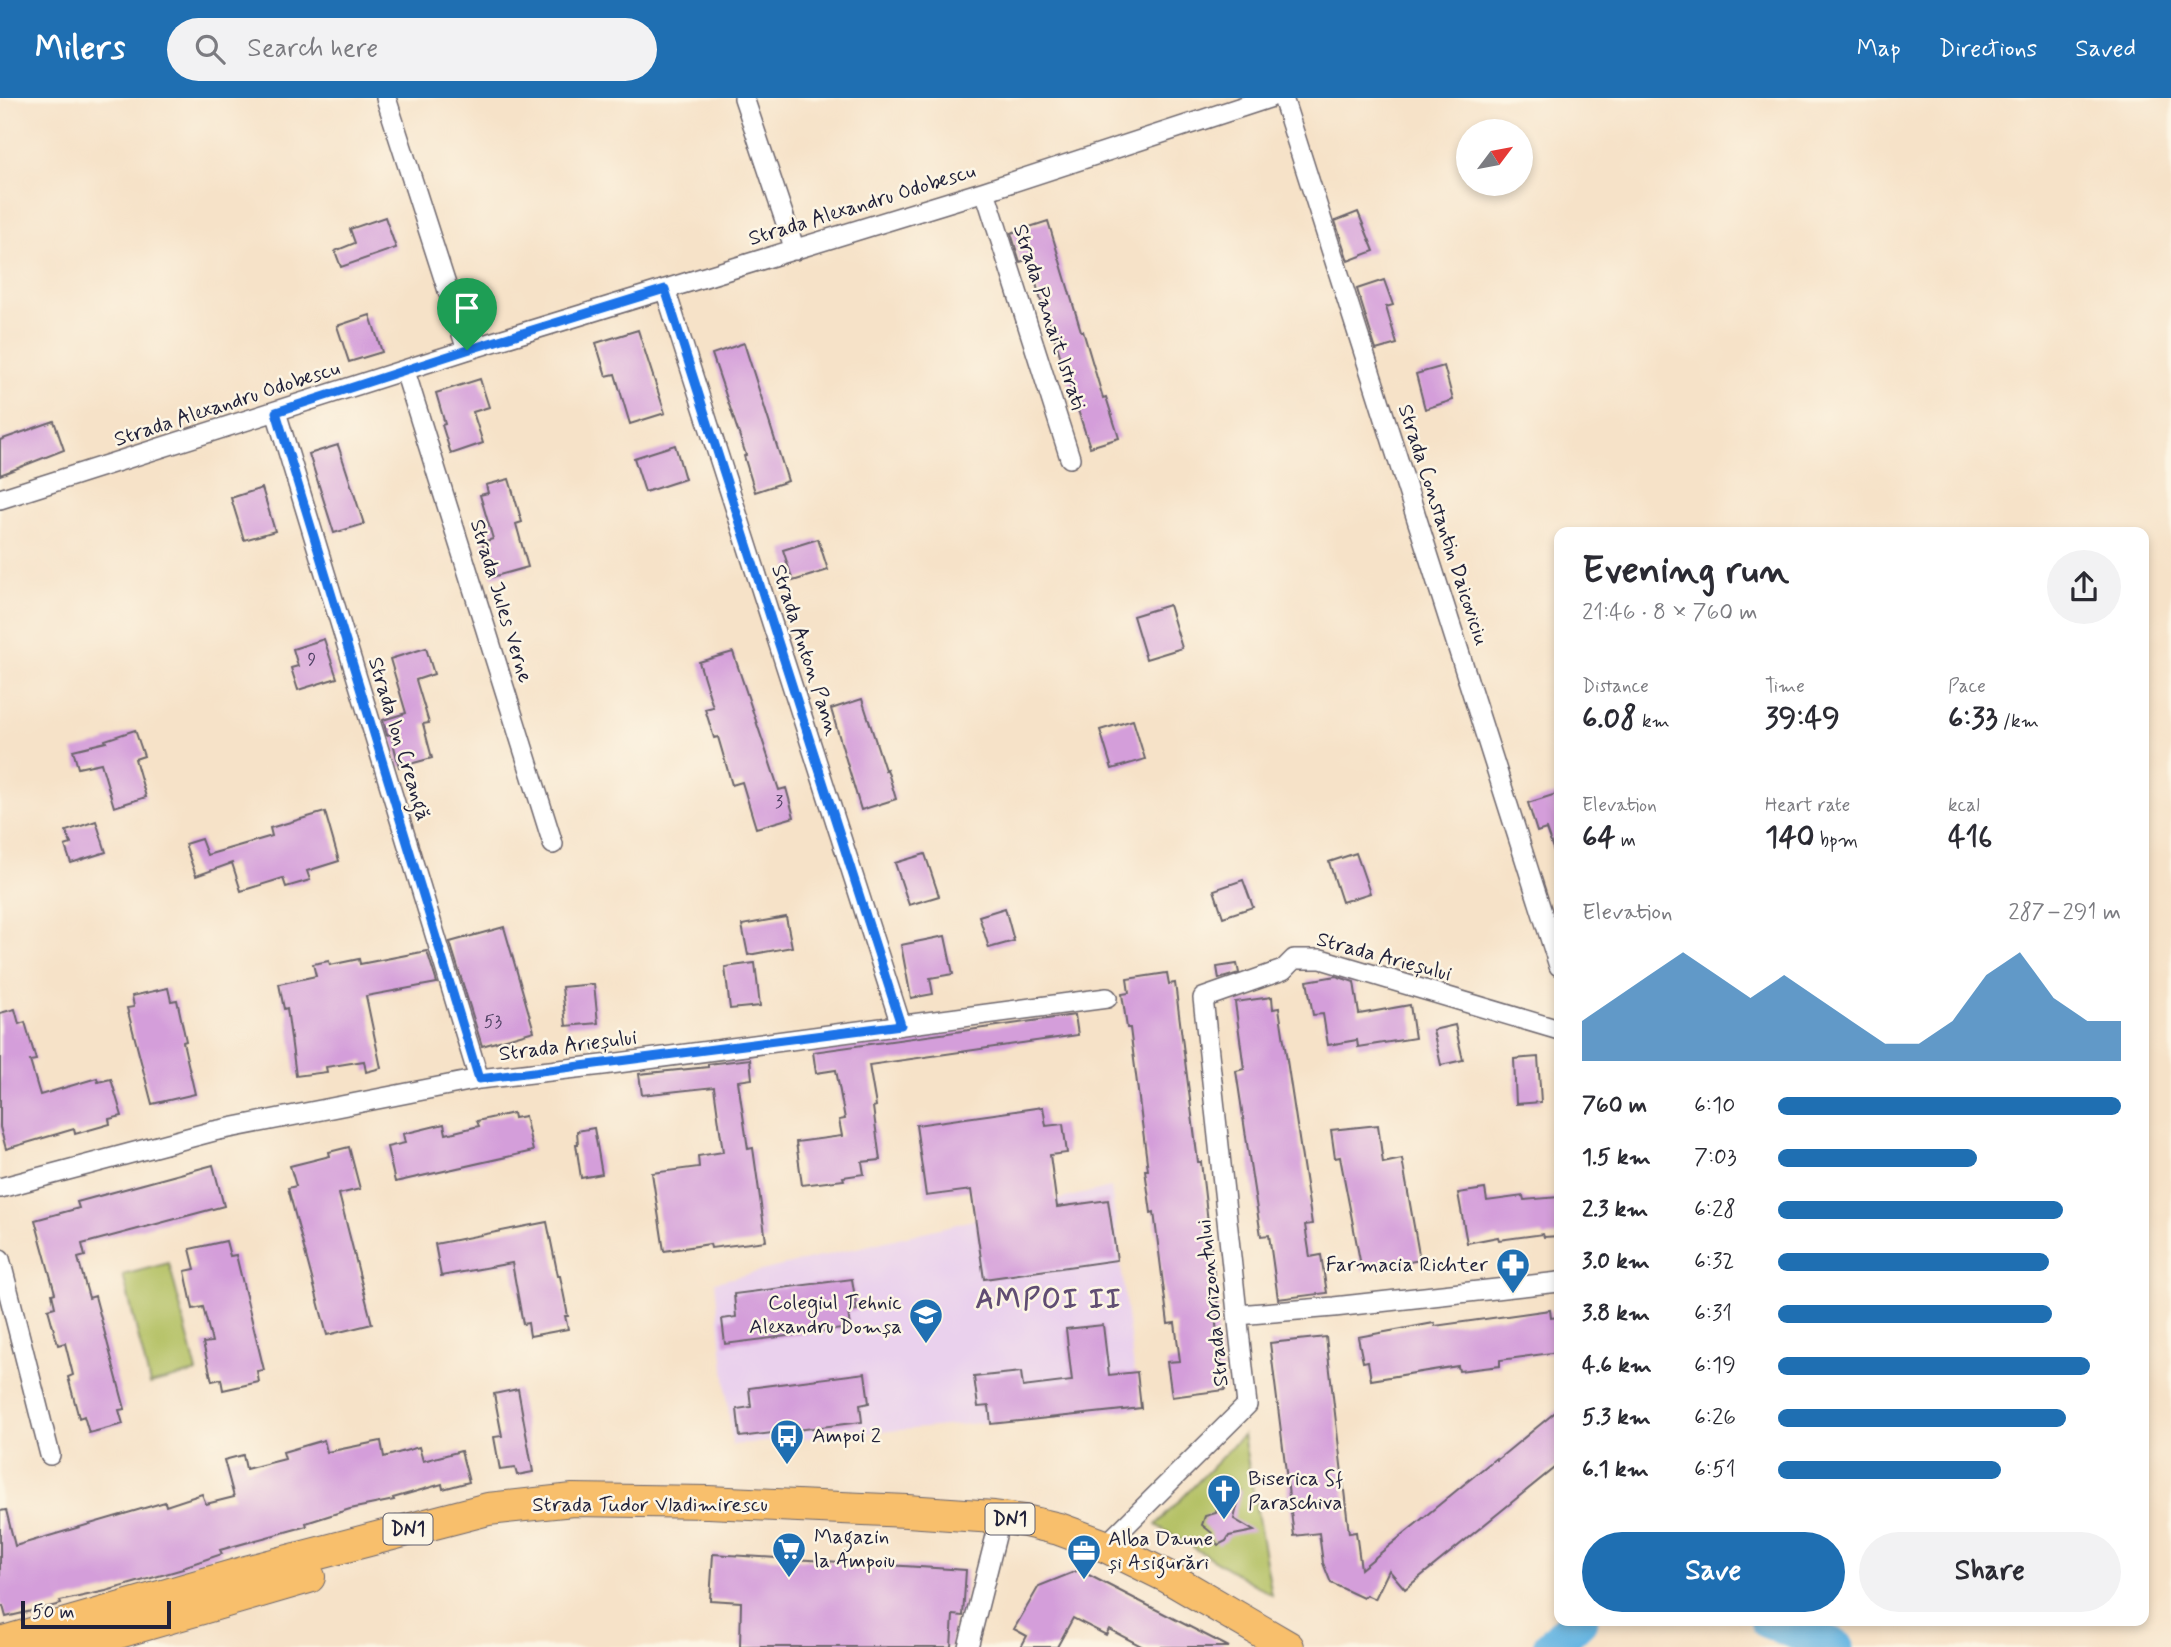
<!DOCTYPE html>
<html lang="en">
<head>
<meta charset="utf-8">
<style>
	body { margin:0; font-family:Mynerve,sans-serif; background:#f2f2f3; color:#2b2b33; height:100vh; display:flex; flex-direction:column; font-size:26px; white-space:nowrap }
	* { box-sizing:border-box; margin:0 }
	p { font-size:23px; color:#7c7c81 }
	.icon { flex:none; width:38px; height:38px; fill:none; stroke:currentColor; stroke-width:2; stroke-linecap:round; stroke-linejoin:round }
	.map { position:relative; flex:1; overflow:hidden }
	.sheet { position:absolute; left:1554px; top:429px; width:595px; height:1099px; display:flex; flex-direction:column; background:#fff; border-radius:14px; box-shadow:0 4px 10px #0003 }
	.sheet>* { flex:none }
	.needle { width:46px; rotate:58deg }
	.tools { position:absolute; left:1456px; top:21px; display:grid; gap:14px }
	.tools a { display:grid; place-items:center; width:77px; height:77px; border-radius:50%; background:#fff; box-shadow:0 4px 10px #0003; font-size:35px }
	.scale { position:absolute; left:21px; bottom:18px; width:150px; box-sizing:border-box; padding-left:7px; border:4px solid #22223b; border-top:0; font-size:19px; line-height:24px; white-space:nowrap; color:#22223b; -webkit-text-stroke:5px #fcf5e5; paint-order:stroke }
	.pin { position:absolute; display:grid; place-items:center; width:60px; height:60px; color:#fff; margin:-72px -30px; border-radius:50% 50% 50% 0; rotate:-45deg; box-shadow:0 0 7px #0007 }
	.pin .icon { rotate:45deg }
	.round { display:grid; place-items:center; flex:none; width:74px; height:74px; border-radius:37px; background:#f2f2f3 }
	.head { display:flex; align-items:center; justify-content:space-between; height:119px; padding:0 28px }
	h1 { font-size:38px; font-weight:800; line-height:52px }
	.metrics { display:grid; grid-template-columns:repeat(3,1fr); gap:10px; height:119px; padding:7px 28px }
	.metrics div { display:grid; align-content:center }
	.metrics b { font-size:30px; font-weight:800 }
	.metrics small { font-size:19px; font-weight:400 }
	.metrics p { font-size:19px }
	.chart { height:196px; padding:14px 28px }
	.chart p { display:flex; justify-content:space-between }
	.chart svg { width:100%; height:126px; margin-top:7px; fill:#1f6fb2; opacity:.7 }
	.cta { display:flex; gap:14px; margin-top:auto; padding:14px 28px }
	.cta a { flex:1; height:80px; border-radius:42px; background:#1f6fb2; color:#fff; font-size:28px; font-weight:800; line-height:80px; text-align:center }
	.cta a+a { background:#f2f2f3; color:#2b2b33 }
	ul { padding:0 28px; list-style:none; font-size:23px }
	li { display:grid; grid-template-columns:112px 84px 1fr; align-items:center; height:52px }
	li i { height:18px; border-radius:9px; background:#1f6fb2 }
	header { display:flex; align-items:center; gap:42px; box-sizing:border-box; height:98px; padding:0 35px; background:#1f6fb2; color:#fff }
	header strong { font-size:33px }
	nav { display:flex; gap:38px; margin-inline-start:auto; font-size:24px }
	.search { width:490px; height:63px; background:#f2f2f3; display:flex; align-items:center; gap:18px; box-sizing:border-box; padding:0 24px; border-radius:38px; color:#7c7c81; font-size:26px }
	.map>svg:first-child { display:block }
</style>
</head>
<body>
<header>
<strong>Milers</strong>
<div class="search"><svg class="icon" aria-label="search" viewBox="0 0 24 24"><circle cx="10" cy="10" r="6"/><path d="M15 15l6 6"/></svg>Search here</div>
<nav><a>Map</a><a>Directions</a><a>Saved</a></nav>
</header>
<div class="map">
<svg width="2171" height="1549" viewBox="0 0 2171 1549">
	<rect width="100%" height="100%" fill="#fcf5e5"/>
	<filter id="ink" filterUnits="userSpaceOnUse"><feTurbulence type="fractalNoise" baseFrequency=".0143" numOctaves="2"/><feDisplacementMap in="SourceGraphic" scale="14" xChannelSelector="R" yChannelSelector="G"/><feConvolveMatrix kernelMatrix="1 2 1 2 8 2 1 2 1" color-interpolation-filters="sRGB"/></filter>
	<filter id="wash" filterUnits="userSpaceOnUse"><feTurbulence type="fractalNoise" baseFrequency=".00686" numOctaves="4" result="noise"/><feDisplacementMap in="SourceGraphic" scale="28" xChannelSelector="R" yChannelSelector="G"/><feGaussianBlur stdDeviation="1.57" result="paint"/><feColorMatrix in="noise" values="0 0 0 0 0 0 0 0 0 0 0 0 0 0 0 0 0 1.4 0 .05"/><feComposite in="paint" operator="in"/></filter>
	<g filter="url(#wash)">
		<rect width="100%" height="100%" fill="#f6e2c8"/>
		<path fill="#ead1ed" d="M1111 1089 1139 1311 732 1347 715 1184Z"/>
		<path fill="#b2c062" stroke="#6a714e" stroke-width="2" d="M169 1165 197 1274 150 1286 123 1177Z
			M1243 1337 1272 1497 1156 1427Z"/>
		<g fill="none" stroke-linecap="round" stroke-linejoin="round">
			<path stroke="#67b6e2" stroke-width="37" d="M1768 1522 1835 1549
				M1551 1549 1579 1522"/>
		</g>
		<g id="blocks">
			<path fill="#d49eda" d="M1358 114 1374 153 1348 163 1335 123Z
				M385 119 396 150 341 169 335 153 355 145 350 131Z
				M1048 123 1081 233H1083L1103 300 1106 299 1119 340 1090 349 1047 217H1045L1029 161 1020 164 1011 135Z
				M1384 182 1393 207 1386 209 1397 246 1376 252 1357 191Z
				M370 217 382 254 349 264 337 228Z
				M638 232 665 315 630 326 615 276 606 278 596 245Z
				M744 245 788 383 755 394 744 358 746 357 712 256Z
				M1444 268 1453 302 1425 311 1416 276Z
				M480 281 489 309 473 314 483 345 451 356 442 327 445 326 436 295Z
				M54 323 64 352 0 377V342Z
				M338 347 364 426 334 435 309 356Z
				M675 347 685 381 645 394 634 360Z
				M509 381 522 424 516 426 528 469 492 479 482 444 493 441 480 397 488 395 486 387Z
				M262 390 275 433 244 442 231 400Z
				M818 441 828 472 793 483 783 452Z
				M1169 507 1182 550 1146 561 1133 518Z
				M324 541 337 580 298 592 291 570 298 568 293 551Z
				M426 550 434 576 416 582 429 625 423 626 432 660 399 669 391 636 387 637 383 622 406 615 390 561Z
				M733 554 779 692 786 690 794 719 756 730 742 684 732 687 718 639 714 640 705 611 713 609 699 564Z
				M862 601 885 672 887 671 896 701 861 712 831 611Z
				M1133 622 1145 661 1112 671 1100 632Z
				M135 632 144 658 135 661 146 699 114 709 101 665 78 670 73 652 106 644 105 642Z
				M1559 695V762H1557L1546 731 1537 734 1528 705Z
				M325 714 339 763 307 773 310 782 286 789 283 780 241 793 232 765 196 778 185 746 201 741 207 757 272 738 270 730Z
				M96 723 106 754 71 765 65 748 71 746 66 733Z
				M1356 755 1370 795 1342 804 1329 764Z
				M925 756 939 798 909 807 895 765Z
				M1243 782 1253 809 1223 819 1214 792Z
				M1005 810 1014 843 989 850 979 818Z
				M786 819 792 849 748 857 742 827Z
				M504 829 534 933 482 948 450 844Z
				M945 838 953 876 930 880 933 896 911 900 901 847Z
				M427 853 437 885 366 898 381 970 366 974 364 963 326 969 327 974 296 978 287 910 284 911 279 886 316 878 313 866 329 863 330 867 359 861 360 866Z
				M755 865 760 908 730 911 725 869Z
				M1237 866 1239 875 1219 881 1217 869Z
				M1167 875 1169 886 1175 885 1198 1064H1201L1219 1219H1215L1225 1292 1172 1299 1167 1264 1180 1263 1175 1225 1168 1226 1154 1114 1151 1115 1145 1072H1148L1130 930H1127L1122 896 1129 895 1127 881Z
				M1336 878 1354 884 1359 916 1410 907 1415 940 1358 949 1357 942 1328 947 1323 916 1313 917 1307 883Z
				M594 886 598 925 566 928 562 889Z
				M168 890 171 903 177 902 186 943 183 944 195 996 152 1006 127 910 134 909 132 898Z
				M1272 899 1273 911 1279 910 1312 1126 1305 1127 1310 1159 1321 1157 1327 1195 1278 1201 1269 1137 1261 1138 1236 973 1244 971 1235 904Z
				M15 911 19 926 25 924 36 962 30 963 40 997 97 980 98 984 111 981 122 1018 109 1021 110 1026 75 1036 74 1031 6 1051 0 1029V915Z
				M1075 917 1078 937 869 967 876 1008 873 1009 880 1062 862 1064 864 1076 843 1079 844 1082 802 1087 796 1044 842 1038 839 1022 845 1021 836 972 816 975 813 954Z
				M1455 927 1463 962 1441 967 1433 932Z
				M1538 959 1541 1004 1516 1006 1514 961Z
				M750 961 752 981 738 983 748 1051 753 1050 766 1143 711 1150 710 1146 664 1153 652 1075 699 1069 698 1058 723 1054 714 989 642 997 639 976 708 969V966Z
				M1043 1009 1046 1028 1063 1026 1067 1055 1050 1057 1057 1109 1108 1102 1117 1162 984 1181 971 1092 926 1098 916 1027Z
				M513 1015 514 1020 525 1018 533 1053 395 1084 387 1049 405 1045 403 1036 444 1026 446 1036 479 1028 477 1023Z
				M1378 1027 1383 1065 1402 1061 1420 1162 1362 1173 1340 1059 1335 1060 1331 1032Z
				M594 1030 602 1076 581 1080 576 1046H578L577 1033Z
				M349 1049 360 1091 339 1096 372 1226 327 1237 288 1090 296 1088 290 1068 330 1058 329 1054Z
				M213 1067 224 1108 82 1146 85 1158 78 1160 89 1200 95 1198 125 1311 119 1312 123 1326 89 1335 84 1318 79 1320 68 1279 73 1277 65 1245 58 1247 48 1211 55 1209 52 1196 55 1195 35 1122 79 1110 77 1104Z
				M1485 1091 1487 1103 1523 1098 1524 1102 1559 1099V1138L1544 1139 1543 1136 1499 1142 1498 1139 1467 1145 1458 1095Z
				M547 1124 558 1178H560L568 1218H565L568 1231 530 1238 528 1225 523 1226 512 1165 441 1178 435 1146Z
				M226 1143 230 1158 236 1157 264 1272 257 1273 259 1284 223 1292 221 1281 212 1283 203 1245 212 1244 203 1209 193 1211 185 1173 195 1171 190 1151Z
				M852 1181 857 1212 848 1213 850 1230 725 1246 722 1221 736 1219 734 1196Z
				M1550 1212 1551 1220 1559 1219V1254L1500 1262V1268L1459 1273 1458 1268 1371 1282 1368 1263 1363 1264 1358 1239 1434 1225 1435 1228Z
				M1103 1227 1109 1277 1137 1274 1141 1310 991 1326 989 1308 978 1309 974 1279 1021 1274 1023 1289 1072 1283 1066 1231Z
				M1326 1239 1349 1435 1356 1434 1361 1471 1496 1360 1497 1362 1559 1311V1366L1405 1491 1389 1472 1375 1501 1366 1497 1363 1500 1331 1485 1323 1465 1319 1435 1294 1438 1270 1245Z
				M865 1275 869 1305 860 1307 862 1324 740 1339 737 1311 751 1309 749 1290Z
				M518 1291 533 1374 517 1377 515 1370 500 1372 494 1339 502 1338 494 1296Z
				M324 1342 327 1354 381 1343 384 1359 419 1349 423 1363 461 1353 469 1384 443 1391 442 1386 393 1400 394 1402 350 1411 306 1425 307 1428 220 1452 222 1456 183 1469V1471L106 1493 60 1503 61 1506 6 1519 3 1508H0V1413L6 1412 15 1448 165 1404 166 1408 202 1396 206 1406 234 1399 224 1362 243 1357 246 1371 285 1361 283 1354Z
				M1222 1388 1241 1392 1234 1421 1254 1433 1229 1438 1226 1443 1218 1447 1211 1438 1212 1435 1202 1427 1205 1418 1216 1415Z
				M713 1456 966 1472 963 1518 953 1517 951 1549H740L741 1504 710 1502Z
				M1079 1472 1229 1549H1143L1109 1531 1106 1537 1073 1520 1057 1549H1021L1027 1538 1014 1531 1039 1488Z"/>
		</g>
	</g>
	<g filter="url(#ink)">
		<use href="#blocks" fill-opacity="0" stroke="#6c656c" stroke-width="2"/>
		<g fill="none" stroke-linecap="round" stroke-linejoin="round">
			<g stroke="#6c656c" stroke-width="22">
				<path id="minor" d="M386 0 467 252
					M744 0 795 152
					M1283 0 1559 868
					M985 93 1070 360
					M665 191 901 927
					M405 273 553 746
					M276 314 479 981
					M0 401 467 252 985 93 1269 0
					M0 1090 214 1033 479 981 603 967 1107 900
					M0 1161 50 1357
					M1238 1217 1334 1209 1559 1184
					M1105 1448 1247 1307 1203 900 1283 872 1294 861H1321L1559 932
					M968 1549 996 1438"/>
			</g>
			<g stroke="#6c656c" stroke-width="34">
				<path id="primary" d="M0 1545 246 1474 488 1411 573 1402 708 1404 907 1413 994 1419 1025 1423 1059 1431 1105 1448 1168 1479 1288 1549
					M67 1549 309 1479"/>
			</g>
			<use href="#minor" stroke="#fff" stroke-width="19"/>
			<use href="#primary" stroke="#f8bf6c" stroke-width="32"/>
		</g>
	</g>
	<g fill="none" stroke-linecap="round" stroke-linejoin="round" filter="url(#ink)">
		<g stroke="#fff" stroke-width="14">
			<path id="route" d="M665 191 901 927 479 981 276 314 467 252Z"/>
		</g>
		<use href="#route" stroke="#1a73e8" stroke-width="9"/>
	</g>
	<defs>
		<g id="pharmacy-pin" transform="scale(1.75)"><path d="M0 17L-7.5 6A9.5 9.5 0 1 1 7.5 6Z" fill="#1f6fb2" stroke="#fcf5e5"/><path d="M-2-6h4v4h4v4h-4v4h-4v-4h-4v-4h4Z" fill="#fff"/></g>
		<g id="university-pin" transform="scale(1.75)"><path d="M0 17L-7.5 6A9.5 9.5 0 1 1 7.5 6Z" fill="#1f6fb2" stroke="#fcf5e5"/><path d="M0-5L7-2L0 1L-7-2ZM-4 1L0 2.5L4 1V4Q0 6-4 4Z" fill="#fff"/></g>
		<g id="bus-pin" transform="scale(1.75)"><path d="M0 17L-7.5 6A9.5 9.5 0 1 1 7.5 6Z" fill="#1f6fb2" stroke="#fcf5e5"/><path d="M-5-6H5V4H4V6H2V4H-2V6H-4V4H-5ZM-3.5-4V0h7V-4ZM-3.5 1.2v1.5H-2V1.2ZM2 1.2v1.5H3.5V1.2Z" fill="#fff"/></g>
		<g id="church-pin" transform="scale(1.75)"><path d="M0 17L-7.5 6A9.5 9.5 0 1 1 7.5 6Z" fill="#1f6fb2" stroke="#fcf5e5"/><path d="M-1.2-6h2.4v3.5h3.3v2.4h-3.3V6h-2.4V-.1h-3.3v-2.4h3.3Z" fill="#fff"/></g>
		<g id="supermarket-pin" transform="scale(1.75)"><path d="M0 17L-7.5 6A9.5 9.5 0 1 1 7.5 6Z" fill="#1f6fb2" stroke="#fcf5e5"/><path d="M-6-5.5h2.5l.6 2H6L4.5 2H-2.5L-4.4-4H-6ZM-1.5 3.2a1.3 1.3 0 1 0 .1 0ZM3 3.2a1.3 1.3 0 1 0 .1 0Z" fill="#fff"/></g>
		<g id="office-pin" transform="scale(1.75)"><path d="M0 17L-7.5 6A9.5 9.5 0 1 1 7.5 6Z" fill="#1f6fb2" stroke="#fcf5e5"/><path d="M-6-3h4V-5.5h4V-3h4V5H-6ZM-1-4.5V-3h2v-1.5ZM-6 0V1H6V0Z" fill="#fff"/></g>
	</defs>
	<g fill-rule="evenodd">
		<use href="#pharmacy-pin" x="1513" y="1167"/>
		<use href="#university-pin" x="926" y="1217"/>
		<use href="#bus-pin" x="787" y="1338"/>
		<use href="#church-pin" x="1224" y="1393"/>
		<use href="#supermarket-pin" x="789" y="1451"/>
		<use href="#office-pin" x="1084" y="1453"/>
	</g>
	<g text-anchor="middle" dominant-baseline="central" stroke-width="5" stroke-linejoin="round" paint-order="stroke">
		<g font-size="18" fill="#4e4163">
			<text x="312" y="562">9</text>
			<text x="779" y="704">3</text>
			<text x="493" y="924">53</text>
		</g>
		<g fill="#fcf5e5" stroke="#63616e" stroke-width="2">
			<rect x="985.5" y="1405.5" width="49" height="31" rx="5"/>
			<rect x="383.5" y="1415.5" width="49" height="31" rx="5"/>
		</g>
		<g font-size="19" font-weight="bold" fill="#22223b">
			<text x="1010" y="1421">DN1</text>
			<text x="408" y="1431">DN1</text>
		</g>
		<g font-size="21" fill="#22223b" stroke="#fcf5e5">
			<text transform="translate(862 107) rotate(-17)">Strada Alexandru Odobescu</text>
			<text transform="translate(1049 219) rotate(72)">Strada Panait Istrati</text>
			<text transform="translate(227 306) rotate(-18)">Strada Alexandru Odobescu</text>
			<text transform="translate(1443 427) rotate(72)">Strada Constantin Daicoviciu</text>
			<text transform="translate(501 503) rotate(73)">Strada Jules Verne</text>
			<text transform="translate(805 552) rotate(72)">Strada Anton Pann</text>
			<text transform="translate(399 641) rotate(73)">Strada Ion Creangă</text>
			<text transform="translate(1384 859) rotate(15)">Strada Arieșului</text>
			<text transform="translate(568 948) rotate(-7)">Strada Arieșului</text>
			<text transform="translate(1213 1205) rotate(-96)">Strada Orizontului</text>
			<text x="650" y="1407">Strada Tudor Vladimirescu</text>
		</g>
		<g font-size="21" fill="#22223b" stroke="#fcf5e5" text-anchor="start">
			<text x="1488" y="1167" text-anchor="end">Farmacia Richter</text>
			<text x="902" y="1205" text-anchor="end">Colegiul Tehnic<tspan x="902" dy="24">Alexandru Domșa</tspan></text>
			<text x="812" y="1338">Ampoi 2</text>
			<text x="1248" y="1381">Biserica Sf<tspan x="1248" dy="24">Paraschiva</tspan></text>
			<text x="814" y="1439">Magazin<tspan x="814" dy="24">la Ampoiu</tspan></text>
			<text x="1108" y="1441">Alba Daune<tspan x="1108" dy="24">și Asigurări</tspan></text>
		</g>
		<g font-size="28" font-weight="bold" letter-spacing="2" fill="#604d73" stroke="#fcf5e5">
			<text x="1049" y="1202">AMPOI II</text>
		</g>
	</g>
</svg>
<div class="tools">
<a><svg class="needle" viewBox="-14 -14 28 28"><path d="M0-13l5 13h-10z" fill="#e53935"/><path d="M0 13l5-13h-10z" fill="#7c7c81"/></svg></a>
</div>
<div class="scale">50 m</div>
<div class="pin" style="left:467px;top:252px;background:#1e9e55"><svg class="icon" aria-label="arrive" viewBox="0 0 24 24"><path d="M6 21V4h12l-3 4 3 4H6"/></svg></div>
<section class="sheet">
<div class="head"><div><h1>Evening run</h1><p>21:46 · 8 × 760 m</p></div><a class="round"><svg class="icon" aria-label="share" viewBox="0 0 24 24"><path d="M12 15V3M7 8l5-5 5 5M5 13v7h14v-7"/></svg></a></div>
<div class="metrics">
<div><p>Distance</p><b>6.08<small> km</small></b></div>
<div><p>Time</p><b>39:49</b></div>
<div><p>Pace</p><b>6:33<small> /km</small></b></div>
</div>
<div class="metrics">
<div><p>Elevation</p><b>64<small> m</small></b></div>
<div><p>Heart rate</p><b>140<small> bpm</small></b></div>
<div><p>kcal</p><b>416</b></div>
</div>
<div class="chart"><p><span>Elevation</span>287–291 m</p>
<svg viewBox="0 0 160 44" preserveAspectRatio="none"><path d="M0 44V30L10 22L20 14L30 6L40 14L50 22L60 14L70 22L80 30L90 38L100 38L110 30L120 14L130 6L140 22L150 30L160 30V44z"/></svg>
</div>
<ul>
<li><b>760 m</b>6:10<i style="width:100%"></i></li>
<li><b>1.5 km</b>7:03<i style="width:58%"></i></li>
<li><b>2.3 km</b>6:28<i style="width:83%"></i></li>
<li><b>3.0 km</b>6:32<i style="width:79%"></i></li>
<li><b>3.8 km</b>6:31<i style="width:80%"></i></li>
<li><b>4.6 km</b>6:19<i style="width:91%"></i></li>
<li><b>5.3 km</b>6:26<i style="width:84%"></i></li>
<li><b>6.1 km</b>6:51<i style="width:65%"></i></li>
</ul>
<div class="cta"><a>Save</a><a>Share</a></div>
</section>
</div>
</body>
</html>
